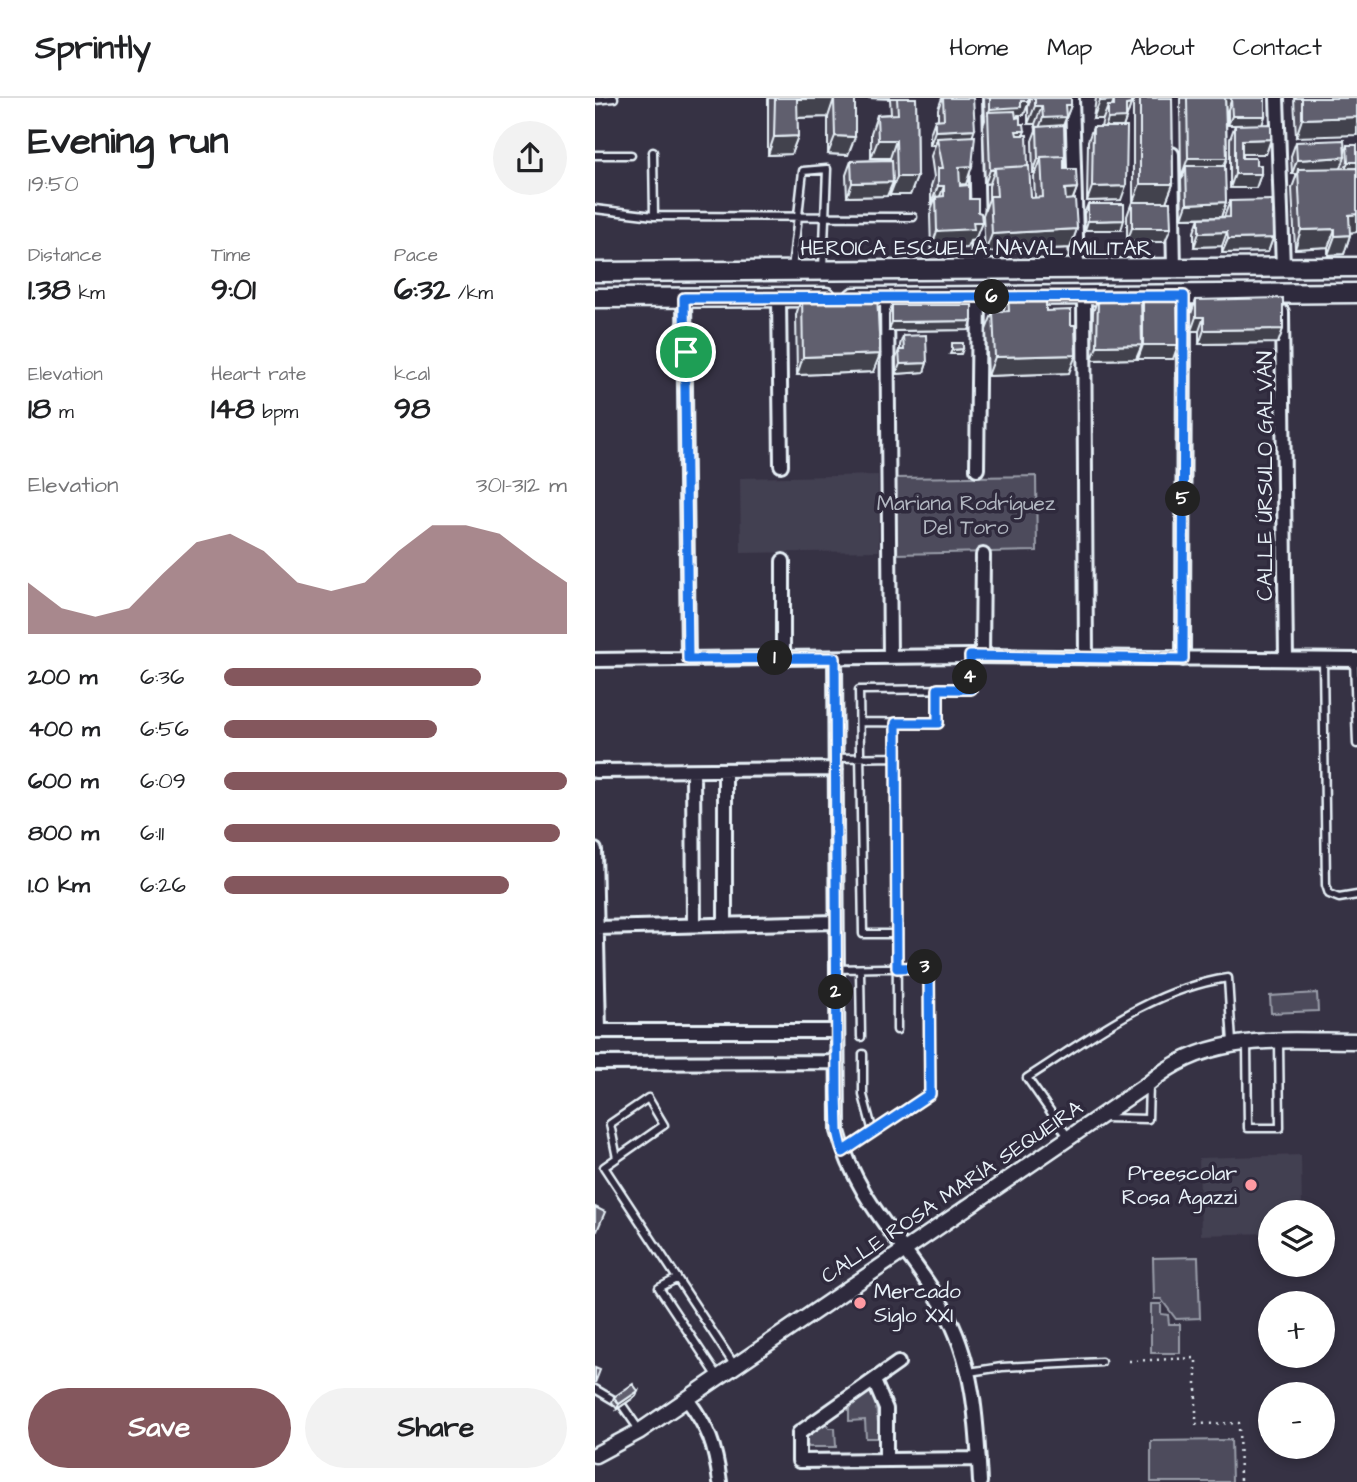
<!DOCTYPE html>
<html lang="en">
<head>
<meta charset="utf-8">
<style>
	body { margin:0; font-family:"Architects Daughter",sans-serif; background:#f2f2f2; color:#202124; height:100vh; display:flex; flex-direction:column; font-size:26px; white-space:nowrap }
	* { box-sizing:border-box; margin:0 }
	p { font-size:23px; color:#757577 }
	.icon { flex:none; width:38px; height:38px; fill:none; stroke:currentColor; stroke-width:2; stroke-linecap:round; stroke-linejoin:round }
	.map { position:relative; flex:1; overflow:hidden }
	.panel { display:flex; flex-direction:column; background:#fff; width:595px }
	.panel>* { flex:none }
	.controls { position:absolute; left:663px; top:1102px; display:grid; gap:14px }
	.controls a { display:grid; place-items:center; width:77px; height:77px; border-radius:50%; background:#fff; box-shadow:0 4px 10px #0003; font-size:35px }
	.pin { position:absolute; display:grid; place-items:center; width:60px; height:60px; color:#fff; margin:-30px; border:4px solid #fff; border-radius:50%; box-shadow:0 2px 7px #0007 }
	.km { position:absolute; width:35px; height:35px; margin:-18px; border-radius:50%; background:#222; color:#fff; font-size:19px; line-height:35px; text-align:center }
	.round { display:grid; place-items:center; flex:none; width:74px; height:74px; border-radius:37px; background:#f2f2f2 }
	.headline { display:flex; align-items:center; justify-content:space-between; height:119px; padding:0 28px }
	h1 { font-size:38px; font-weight:800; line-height:52px }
	.stats { display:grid; grid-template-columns:repeat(3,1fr); gap:10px; height:119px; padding:7px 28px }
	.stats div { display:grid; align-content:center }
	.stats b { font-size:30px; font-weight:800 }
	.stats small { font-size:19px; font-weight:400 }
	.stats p { font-size:19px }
	.chart { height:196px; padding:14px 28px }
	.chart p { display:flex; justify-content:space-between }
	.chart svg { width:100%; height:126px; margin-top:7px; fill:#84575d; opacity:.7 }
	.primary-button { display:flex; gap:14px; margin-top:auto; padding:14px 28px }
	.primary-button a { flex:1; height:80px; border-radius:42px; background:#84575d; color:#fff; font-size:28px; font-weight:800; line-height:80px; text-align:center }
	.primary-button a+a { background:#f2f2f2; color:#202124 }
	ul { padding:0 28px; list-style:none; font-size:23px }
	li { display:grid; grid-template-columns:112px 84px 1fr; align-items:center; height:52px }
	li i { height:18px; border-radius:9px; background:#84575d }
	header { display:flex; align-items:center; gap:42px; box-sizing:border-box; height:98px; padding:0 35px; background:#fff; border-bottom:2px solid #e0e0e0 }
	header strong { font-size:33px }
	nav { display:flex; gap:38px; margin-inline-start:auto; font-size:24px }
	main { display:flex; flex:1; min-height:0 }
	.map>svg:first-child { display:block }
</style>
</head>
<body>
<header>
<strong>Sprintly</strong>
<nav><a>Home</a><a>Map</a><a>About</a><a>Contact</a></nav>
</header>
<main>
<section class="panel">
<div class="headline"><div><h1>Evening run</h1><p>19:50</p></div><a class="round"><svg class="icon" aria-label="share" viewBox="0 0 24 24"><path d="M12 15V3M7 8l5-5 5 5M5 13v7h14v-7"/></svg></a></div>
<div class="stats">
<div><p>Distance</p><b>1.38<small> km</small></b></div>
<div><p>Time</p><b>9:01</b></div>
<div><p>Pace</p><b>6:32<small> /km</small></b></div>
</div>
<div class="stats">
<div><p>Elevation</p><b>18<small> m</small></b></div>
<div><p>Heart rate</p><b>148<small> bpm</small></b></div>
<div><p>kcal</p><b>98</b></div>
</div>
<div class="chart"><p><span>Elevation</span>301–312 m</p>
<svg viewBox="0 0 160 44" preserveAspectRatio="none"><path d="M0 44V26L10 35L20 38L30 35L40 23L50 12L60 9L70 15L80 26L90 29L100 26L110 15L120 6L130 6L140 9L150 18L160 26V44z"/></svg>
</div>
<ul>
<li><b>200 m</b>6:36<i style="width:75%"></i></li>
<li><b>400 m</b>6:56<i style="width:62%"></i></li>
<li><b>600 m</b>6:09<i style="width:100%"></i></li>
<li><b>800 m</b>6:11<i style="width:98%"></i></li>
<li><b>1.0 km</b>6:26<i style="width:83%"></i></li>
</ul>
<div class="primary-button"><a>Save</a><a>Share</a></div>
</section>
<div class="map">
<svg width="762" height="1384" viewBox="0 0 762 1384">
	<rect width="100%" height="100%" fill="#363244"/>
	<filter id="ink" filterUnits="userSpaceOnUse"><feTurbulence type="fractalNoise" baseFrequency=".0143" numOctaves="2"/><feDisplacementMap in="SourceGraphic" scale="14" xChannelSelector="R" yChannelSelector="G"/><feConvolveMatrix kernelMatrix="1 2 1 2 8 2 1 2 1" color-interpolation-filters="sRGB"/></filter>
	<g filter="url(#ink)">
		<path fill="#433f51" d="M283 377 284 453 146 455 145 380Z
			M706 1057 707 1115H676L675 1135 606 1137 604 1060Z"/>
		<path fill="#4d4b5c" stroke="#9a9eaa" stroke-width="2" d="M441 378 442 453 301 456 300 380Z
			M722 895 723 913 676 915 675 898Z
			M603 1159 605 1220 581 1221 566 1201H559L558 1160Z
			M556 1206H566V1216L573 1217 574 1226H585V1255H556Z
			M275 1291 279 1293 285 1340H271L270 1322 254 1323V1302Z
			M228 1320 234 1330H240L241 1349H214L210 1345 211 1335Z
			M636 1342 637 1384H556V1343Z"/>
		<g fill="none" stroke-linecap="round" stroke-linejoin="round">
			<g stroke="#e8f1f8" stroke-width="11">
				<path id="service" d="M0 2 19 0
					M58 54 59 118 318 119
					M0 57H36
					M0 111 59 118
					M197 171 208 73 232 71 228 171
					M728 561 731 787 734 796 744 800 762 797
					M759 562 762 646
					M265 624 343 625V591
					M301 625 302 932
					M240 660 301 659
					M302 836H268L264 592 376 591 375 558
					M241 871 334 869 335 996 250 1052
					M265 871 266 939
					M652 946 653 1030H685L684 944
					M268 956V997L278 1034
					M508 1020 553 1021 554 987
					M474 1040 432 980C495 940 557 891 633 880L637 945
					M22 1060 15 1026 53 1000 69 1027 9 1069 140 1268
					M81 1181 64 1190 123 1279
					M374 1274 407 1269 506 1264
					M0 1291 27 1307 45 1333"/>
			</g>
			<g stroke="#e8f1f8" stroke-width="18">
				<path id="minor" d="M380 0 384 173
					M477 0 482 172
					M682 0 688 169
					M577 56 579 172
					M489 198 491 560
					M292 199 295 559
					M89 200 93 561
					M184 200 186 367
					M687 214 691 560
					M382 371 384 199
					M387 558 388 457
					M188 560V463
					M240 560 243 1033C262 1105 311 1146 347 1207 379 1262 382 1323 385 1384
					M588 561 589 198
					M0 562 375 558 762 562
					M130 672V827
					M0 673 241 671
					M98 673 99 827
					M0 752 4 933
					M2 830 241 824
					M0 933H242
					M0 965 242 964
					M303 1265 204 1335V1363L384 1361
					M279 1283 291 1311V1362
					M92 1301C114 1331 120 1347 125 1384"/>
			</g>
			<g stroke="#e8f1f8" stroke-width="19">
				<path id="tertiary" d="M0 1357 45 1333 554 985C613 933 689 943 762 943"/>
			</g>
			<g stroke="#e8f1f8" stroke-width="23">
				<path id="primary" d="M0 174 762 169
					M259 199 762 195
					M0 200 231 199"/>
			</g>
			<path stroke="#e8f1f8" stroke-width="2.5" stroke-dasharray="2 5" stroke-linecap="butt" d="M534 1263 601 1260V1326L644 1325 645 1384"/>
			<use href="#service" stroke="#2f2a3d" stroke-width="6"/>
			<use href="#minor" stroke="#2f2a3d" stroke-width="12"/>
			<use href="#tertiary" stroke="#2f2a3d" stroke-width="14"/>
			<use href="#primary" stroke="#2f2a3d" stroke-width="18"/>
		</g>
		<path fill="#53515f" stroke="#e8f1f8" stroke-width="2" d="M173 0H260L253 57 233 56V19L202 20 203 38 196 56 173 57Z
			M273 0H321L322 79 315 97H295V91L292 98 252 99 251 77 256 63 295 62V60H276V35L282 17 296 16 295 1Z
			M347 0H378L377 68 371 86 365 87 383 114 387 124 380 142 375 143 372 150 336 151 335 117 338 106H336V88L339 79 336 58 340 47H335V36L340 22 343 21V11Z
			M389 0H434L429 17H423V20L428 37 436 100H440L439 78 441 75H438L437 43 441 32 440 26H433V9L436 0H476V7L468 28 469 71 482 90 478 101 482 131 475 150 390 154 388 117 394 101V88L395 85 390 86 388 28 390 22Z
			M501 0H536V6L528 29 526 102 492 103 493 43 498 29H506L508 21H498Z
			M538 0H577L578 86 571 104 570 144H532V118L537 104H538Z
			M585 0H670V18L667 26 676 41 671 56H647V60L661 67 666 76 661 90H635V41L640 27H633V11L631 17 632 60 629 68 631 104 626 119 587 120 586 82 588 79H586Z
			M699 0H762L701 39Z
			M701 44 750 54 752 47H762V134L755 135V137L749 156 733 157V149L700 151 697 90 702 76H697L696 58Z
			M635 103 678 140 673 154 627 155V148L599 149V134L604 120 629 119Z
			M493 106 526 132H490L489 116Z
			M207 198 278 274 202 277 201 217Z
			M413 198 451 213 476 227 474 275 393 278 391 232 398 214H408Z
			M548 199 578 261H543V257L541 261 497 262 498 214 503 200 546 204Z
			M601 202 688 231 683 245 604 246V233H596V216Z
			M297 207 377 223 374 232 294 233V217Z
			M308 238 332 265 329 274 301 276V261L304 252H305V247Z
			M43 1293 41 1298 22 1311 17 1304 19 1299Z"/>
		<path fill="#43424d" stroke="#e8f1f8" stroke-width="2" d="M630 0H637L631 17Z
			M202 1H239L233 19 195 20Z
			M519 2 513 17V8L508 21H498L505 3Z
			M426 3H434L429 17H423L421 23 393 17 395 11Z
			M536 6 525 38 507 39 513 21 531 7Z
			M470 7H476L464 38 442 35 448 20Z
			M440 8H447L440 26H433Z
			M637 18H670L667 27H633Z
			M762 19V37L701 39 707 21Z
			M380 31 375 45 342 40 340 47H335L340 33Z
			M421 33H430L424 47H416Z
			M203 38 196 56 173 57 179 39Z
			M240 38 260 39 253 57 233 56Z
			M676 41 671 56H642L647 42Z
			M283 42H301L295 60H276Z
			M750 59 745 73 703 71 702 76H697L702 62Z
			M593 60H632L625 78 591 68 588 79H586Z
			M443 61H446L441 75H438Z
			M753 64H762V73L749 74Z
			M377 68 371 86 357 87 364 69Z
			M400 71 395 85 390 86 395 72Z
			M640 76H666L661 90H635Z
			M302 79H322L315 97H295Z
			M298 84 292 98 252 99 257 85Z
			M545 86H578L571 104H538Z
			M343 88H349L342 106 341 99 338 106H336Z
			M531 88 526 102 492 103 497 89Z
			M482 90 475 108 463 109 470 91Z
			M631 104 626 119 587 120 592 106Z
			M762 116V134L748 135 754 117Z
			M529 122 526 132H490L493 123Z
			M378 124H387L380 142 375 143 372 150 336 151 342 133Z
			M537 130H576L570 144H532Z
			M482 131 475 150 390 154 397 136Z
			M740 131 733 149 700 151 706 132Z
			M632 134 627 148 599 149 604 135Z
			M755 137 749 156 733 157 740 138Z
			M678 140 673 154 627 155 633 141Z
			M601 219H609L604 233H596Z
			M377 223 374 232 294 233 297 224Z
			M688 231 683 245 604 246 609 232Z
			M547 247 541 261 497 262 502 248Z
			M548 247H583L578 261H543Z
			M368 251 366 256H355L357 252Z
			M285 256 278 274 202 277 208 259Z
			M481 257 474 275 393 278 400 259Z
			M332 265 329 274 301 276 305 266Z
			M43 1293 41 1298 22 1311 24 1306Z"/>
		<path fill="#605e6e" stroke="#e8f1f8" stroke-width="2" d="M180 0H260V39L240 38 239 1H202L203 38 179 39Z
			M302 0H321L322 79H302L301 42H283L282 17 303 16Z
			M348 0H378L380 31 340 33V22L349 21Z
			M395 0H434V3H426V9L395 11Z
			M440 0H476V7H470L471 19 448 20 447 8H440Z
			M505 0H536V6L531 7V20L513 21V8H519V2L505 3Z
			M545 0H577L578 86H545Z
			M592 0H630L632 60H593Z
			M636 0H670V18H637Z
			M707 0H762V19L707 21Z
			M420 13 421 20 425 19V26H429L430 33H421L422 37H432L433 68 400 70V71L395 72 393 14Z
			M676 26V41L647 42V60H661V67H666V76H640V27Z
			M469 27 470 60 469 58 446 59V61H443L442 29Z
			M498 29H532L531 88 497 89Z
			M380 38 377 68 364 69 365 88 374 87V101H383V114L386 115 387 124H378L379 131 342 133 341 99 349 98V88H343V70H348L342 40Z
			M749 42 750 59 702 62 701 44Z
			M752 47H762V64H753Z
			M469 58V71H481L482 90 470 91 471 102 480 101 482 131 397 136 395 98H402L400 70 434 68 436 100 448 99 446 59Z
			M297 62 298 84 257 85 256 63Z
			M591 68H630L631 104 592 106Z
			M762 70V116L754 117 755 137 740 138V131L706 132 703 71Z
			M677 102 678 140 633 141 632 134 604 135V120L635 119V103Z
			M537 104H575L576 130H537Z
			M493 106H529V122L493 123Z
			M282 197 285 256 208 259 207 198Z
			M451 197V213L476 212V227H480L481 257 400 259 398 214 414 213 413 198Z
			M546 199 547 247 502 248 503 200Z
			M548 199H582L583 247H548Z
			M688 200V231L609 232V219H601V202Z
			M297 207H377V223L297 224Z
			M331 237 332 265 305 266 304 252H309L308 238Z
			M357 245H368V251L357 252Z
			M0 1109 10 1114 2 1133 0 1132Z
			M0 1270 5 1272 0 1285Z
			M38 1286 43 1293 24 1306 19 1299Z"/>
	</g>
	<g fill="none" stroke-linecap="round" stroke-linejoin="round" filter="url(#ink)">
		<g stroke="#fff" stroke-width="14">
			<path id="route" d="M589 198 588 561 375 558 376 591H343V625H301L302 870 334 869 335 996 248 1054 243 1033 242 996 240 560 93 561 89 200Z"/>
		</g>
		<use href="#route" stroke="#1a73e8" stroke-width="9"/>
	</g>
	<g fill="#ff9aa2" stroke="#2f2a3d" stroke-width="2.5">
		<circle cx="656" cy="1087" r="7"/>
		<circle cx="265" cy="1205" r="7"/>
	</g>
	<g text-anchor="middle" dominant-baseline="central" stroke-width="7" stroke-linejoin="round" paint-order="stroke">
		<g font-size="21" fill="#e8f1f8" stroke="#2f2a3d">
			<text x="381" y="150">HEROICA ESCUELA NAVAL MILITAR</text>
			<text transform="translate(670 378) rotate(-90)">CALLE ÚRSULO GALVÁN</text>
			<text transform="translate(357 1094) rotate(-34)">CALLE ROSA MARÍA SEQUEIRA</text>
		</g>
		<g font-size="21" fill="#b2b7c1" stroke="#2f2a3d">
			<text x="371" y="405">Mariana Rodríguez<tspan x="371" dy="24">Del Toro</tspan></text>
		</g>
		<g font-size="21" fill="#e8f1f8" stroke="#2f2a3d" text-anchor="end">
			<text x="642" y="1075">Preescolar<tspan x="642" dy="24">Rosa Agazzi</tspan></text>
			<text x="279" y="1193" text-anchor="start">Mercado<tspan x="279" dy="24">Siglo XXI</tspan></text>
		</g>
	</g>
</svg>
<div class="controls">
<a><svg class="icon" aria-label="layers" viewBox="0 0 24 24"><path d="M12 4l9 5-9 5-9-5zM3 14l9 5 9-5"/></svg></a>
<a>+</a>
<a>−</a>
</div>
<div class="pin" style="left:91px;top:254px;background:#1e9e55"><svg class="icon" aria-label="arrive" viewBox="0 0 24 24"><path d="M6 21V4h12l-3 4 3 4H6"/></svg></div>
<b class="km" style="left:180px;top:560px">1</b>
<b class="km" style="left:241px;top:894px">2</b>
<b class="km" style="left:330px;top:869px">3</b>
<b class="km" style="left:375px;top:579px">4</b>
<b class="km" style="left:588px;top:401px">5</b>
<b class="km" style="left:397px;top:199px">6</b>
</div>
</main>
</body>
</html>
